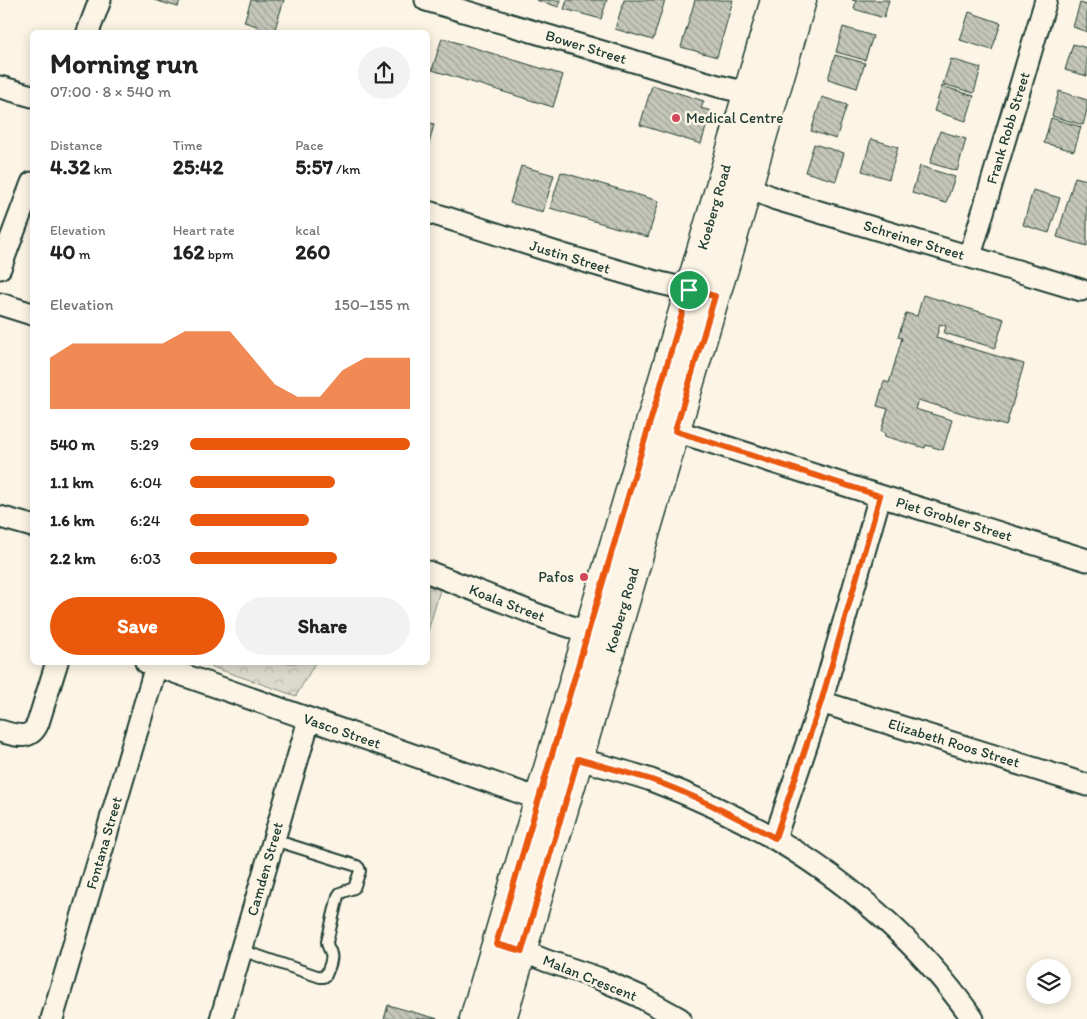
<!DOCTYPE html>
<html lang="en">
<head>
<meta charset="utf-8">
<style>
	body { margin:0; font-family:Itim,sans-serif; background:#f2f2f2; color:#222; height:100vh; display:flex; flex-direction:column; font-size:19px; white-space:nowrap }
	* { box-sizing:border-box; margin:0 }
	p { font-size:16px; color:#767676 }
	.icon { flex:none; width:28px; height:28px; fill:none; stroke:currentColor; stroke-width:2; stroke-linecap:round; stroke-linejoin:round }
	.map { position:relative; flex:1; overflow:hidden }
	.drawer { position:absolute; left:30px; top:30px; width:400px; height:635px; display:flex; flex-direction:column; background:#fff; border-radius:8px; box-shadow:0 2px 12px #0003 }
	.drawer>* { flex:none }
	.buttons { position:absolute; left:1026px; top:959px; display:grid; gap:10px }
	.buttons a { display:grid; place-items:center; width:45px; height:45px; border-radius:50%; background:#fff; box-shadow:0 2px 12px #0003; font-size:25px }
	.pin { position:absolute; display:grid; place-items:center; width:42px; height:42px; color:#fff; margin:-21px; border:2px solid #fff; border-radius:50%; box-shadow:0 1px 5px #0007 }
	.round { display:grid; place-items:center; flex:none; width:52px; height:52px; border-radius:26px; background:#f2f2f2 }
	.summary { display:flex; align-items:center; justify-content:space-between; height:85px; padding:0 20px }
	h1 { font-size:28px; font-weight:700; line-height:38px }
	.figures { display:grid; grid-template-columns:repeat(3,1fr); gap:8px; height:85px; padding:5px 20px }
	.figures div { display:grid; align-content:center }
	.figures b { font-size:21px; font-weight:700 }
	.figures small { font-size:14px; font-weight:400 }
	.figures p { font-size:14px }
	.chart { height:140px; padding:10px 20px }
	.chart p { display:flex; justify-content:space-between }
	.chart svg { width:100%; height:90px; margin-top:5px; fill:#ea580c; opacity:.7 }
	.cta { display:flex; gap:10px; margin-top:auto; padding:10px 20px }
	.cta a { flex:1; height:58px; border-radius:30px; background:#ea580c; color:#fff; font-size:20px; font-weight:700; line-height:58px; text-align:center }
	.cta a+a { background:#f2f2f2; color:#222 }
	ul { padding:0 20px; list-style:none; font-size:16px }
	li { display:grid; grid-template-columns:80px 60px 1fr; align-items:center; height:38px }
	li i { height:12px; border-radius:6px; background:#ea580c }
	.map>svg:first-child { display:block }
</style>
</head>
<body>
<div class="map">
<svg width="1087" height="1019" viewBox="0 0 1087 1019">
	<defs>
		<pattern id="forest-crowns" width="20" height="18" patternUnits="userSpaceOnUse" patternTransform="scale(1.25)"><rect width="20" height="18" fill="#dcdacc"/><path d="M2 6a3 3 0 1 1 6 0M12 15a3 3 0 1 1 6 0" fill="none" stroke="#bcbcb0"/></pattern>
		<pattern id="building-back-hatch" width="6" height="6" patternUnits="userSpaceOnUse" patternTransform="scale(1.25)"><rect width="6" height="6" fill="#c5c7b9"/><path d="M-1 5l2 2M0 0l6 6M5-1l2 2" fill="none" stroke="#9fa397"/></pattern>
	</defs>
	<rect width="100%" height="100%" fill="#fcf5e5"/>
	<filter id="ink" filterUnits="userSpaceOnUse"><feTurbulence type="fractalNoise" baseFrequency=".02" numOctaves="2"/><feDisplacementMap in="SourceGraphic" scale="10" xChannelSelector="R" yChannelSelector="G"/><feConvolveMatrix kernelMatrix="1 2 1 2 8 2 1 2 1" color-interpolation-filters="sRGB"/></filter>
	<g filter="url(#ink)">
		<path fill="url(#forest-crowns)" stroke="#7e8c80" d="M428 586 440 590 428 631Z
			M201 663H315L296 696Z"/>
		<path fill="url(#building-back-hatch)" stroke="#1f3d34" d="M154 0H180L178 7Z
			M251 0H284L274 32H264L255 30 257 26 244 22Z
			M536 0H561L559 7Z
			M567 0H607L601 19 564 9Z
			M624 0H665L653 40 615 29Z
			M695 0H733L717 57 681 47Z
			M852 0H889L884 18 854 9 856 1Z
			M1080 3 1087 5V32L1073 27Z
			M969 12 1001 23 992 50 960 40Z
			M843 27 873 36 865 60 836 52Z
			M442 38 563 75 553 107 432 70Z
			M1073 44 1087 48V76L1065 70Z
			M835 55 865 63 857 88 828 79Z
			M951 59 981 68 974 93 943 84Z
			M652 85 704 101 701 108 711 111 701 144 640 125Z
			M942 86 974 96 966 121 934 111Z
			M1059 91 1087 100V110L1083 125 1052 116Z
			M822 97 847 105 836 139 811 131Z
			M1051 118 1081 127 1074 151 1044 143Z
			M428 122 434 124 428 148Z
			M940 131 966 139 957 171 930 163Z
			M871 139 898 147 889 179 862 171Z
			M814 144 844 153 836 181 805 172Z
			M521 166 554 175 543 212 510 203Z
			M920 166 955 177 946 203 912 193Z
			M561 172 659 201 648 237 550 208Z
			M1075 177 1087 180V246L1057 237Z
			M1033 190 1060 198 1049 233 1023 225Z
			M923 295 1004 319 995 348 944 333 946 326 940 324 936 338 1024 364 1006 426 918 400 915 409 952 420 943 450 926 445 925 448 884 436 885 433 881 431 888 409 877 406 884 381 889 383 902 338 898 337 906 313 917 316Z
			M388 1005 438 1019H384Z"/>
		<g fill="none" stroke-linecap="round" stroke-linejoin="round">
			<g stroke="#1f3d34" stroke-width="14">
				<path id="lane" d="M241 950 320 977H324L326 975C328 969 333 961 331 954 330 949 327 947 327 942L338 896 340 893 354 888 360 871 359 868 357 866 274 840"/>
			</g>
			<g stroke="#1f3d34" stroke-width="25">
				<path id="street" d="M426 0 718 86 747 93
					M88 32 100 0
					M0 87 32 96
					M747 187 776 199 1081 290
					M428 212 560 254 656 282 703 293
					M970 256 1046 0
					M0 268 32 183
					M0 304 32 314
					M662 427 701 439 880 496 1087 560
					M0 517 32 526
					M428 572 556 622 588 632
					M146 662 539 799
					M821 702 1087 785
					M0 731C15 735 30 742 38 723L57 662
					M578 759C603 766 628 772 651 780 781 829 892 905 973 1019
					M775 838 821 702 880 496
					M508 947 522 951 547 961 598 978 639 996 680 1019
					M52 1019 156 666
					M221 1019 309 720"/>
			</g>
			<g stroke="#1f3d34" stroke-width="31">
				<path id="primary" d="M474 1019 775 0
					M502 1019 715 297 724 269 802 0"/>
			</g>
			<use href="#lane" stroke="#fcf5e5" stroke-width="10"/>
			<use href="#street" stroke="#fcf5e5" stroke-width="21"/>
			<use href="#primary" stroke="#fcf5e5" stroke-width="28"/>
		</g>
	</g>
	<g fill="none" stroke-linecap="round" stroke-linejoin="round" filter="url(#ink)">
		<g stroke="#fff" stroke-width="10">
			<path id="route" d="M689 290 715 296 675 431 880 496 821 702 775 838C734 816 693 794 649 779 626 772 602 766 578 759L522 951 496 944Z"/>
		</g>
		<use href="#route" stroke="#ea580c" stroke-width="6"/>
	</g>
	<g fill="#d1495b" stroke="#fcf5e5" stroke-width="2">
		<circle cx="676" cy="118" r="5"/>
		<circle cx="584" cy="577" r="5"/>
	</g>
	<g text-anchor="middle" dominant-baseline="central" stroke-width="5" stroke-linejoin="round" paint-order="stroke">
		<g font-size="15" fill="#1f3d34" stroke="#fcf5e5">
			<text transform="translate(586 47) rotate(17)">Bower Street</text>
			<text transform="translate(1008 128) rotate(-73)">Frank Robb Street</text>
			<text transform="translate(714 207) rotate(-74)">Koeberg Road</text>
			<text transform="translate(914 240) rotate(17)">Schreiner Street</text>
			<text transform="translate(570 257) rotate(17)">Justin Street</text>
			<text transform="translate(954 519) rotate(17)">Piet Grobler Street</text>
			<text transform="translate(507 603) rotate(21)">Koala Street</text>
			<text transform="translate(622 610) rotate(-74)">Koeberg Road</text>
			<text transform="translate(342 731) rotate(19)">Vasco Street</text>
			<text transform="translate(954 743) rotate(17)">Elizabeth Roos Street</text>
			<text transform="translate(104 843) rotate(-74)">Fontana Street</text>
			<text transform="translate(265 869) rotate(-74)">Camden Street</text>
			<text transform="translate(590 978) rotate(22)">Malan Crescent</text>
		</g>
		<g font-size="15" fill="#1f3d34" stroke="#fcf5e5" text-anchor="start">
			<text x="686" y="118">Medical Centre</text>
			<text x="574" y="577" text-anchor="end">Pafos</text>
		</g>
	</g>
</svg>
<div class="buttons">
<a><svg class="icon" aria-label="layers" viewBox="0 0 24 24"><path d="M12 4l9 5-9 5-9-5zM3 14l9 5 9-5"/></svg></a>
</div>
<div class="pin" style="left:689px;top:290px;background:#1e9e55"><svg class="icon" aria-label="arrive" viewBox="0 0 24 24"><path d="M6 21V4h12l-3 4 3 4H6"/></svg></div>
<section class="drawer">
<div class="summary"><div><h1>Morning run</h1><p>07:00 · 8 × 540 m</p></div><a class="round"><svg class="icon" aria-label="share" viewBox="0 0 24 24"><path d="M12 15V3M7 8l5-5 5 5M5 13v7h14v-7"/></svg></a></div>
<div class="figures">
<div><p>Distance</p><b>4.32<small> km</small></b></div>
<div><p>Time</p><b>25:42</b></div>
<div><p>Pace</p><b>5:57<small> /km</small></b></div>
</div>
<div class="figures">
<div><p>Elevation</p><b>40<small> m</small></b></div>
<div><p>Heart rate</p><b>162<small> bpm</small></b></div>
<div><p>kcal</p><b>260</b></div>
</div>
<div class="chart"><p><span>Elevation</span>150–155 m</p>
<svg viewBox="0 0 160 44" preserveAspectRatio="none"><path d="M0 44V19L10 12L20 12L30 12L40 12L50 12L60 6L70 6L80 6L90 19L100 32L110 38L120 38L130 25L140 19L150 19L160 19V44z"/></svg>
</div>
<ul>
<li><b>540 m</b>5:29<i style="width:100%"></i></li>
<li><b>1.1 km</b>6:04<i style="width:66%"></i></li>
<li><b>1.6 km</b>6:24<i style="width:54%"></i></li>
<li><b>2.2 km</b>6:03<i style="width:67%"></i></li>
</ul>
<div class="cta"><a>Save</a><a>Share</a></div>
</section>
</div>
</body>
</html>
